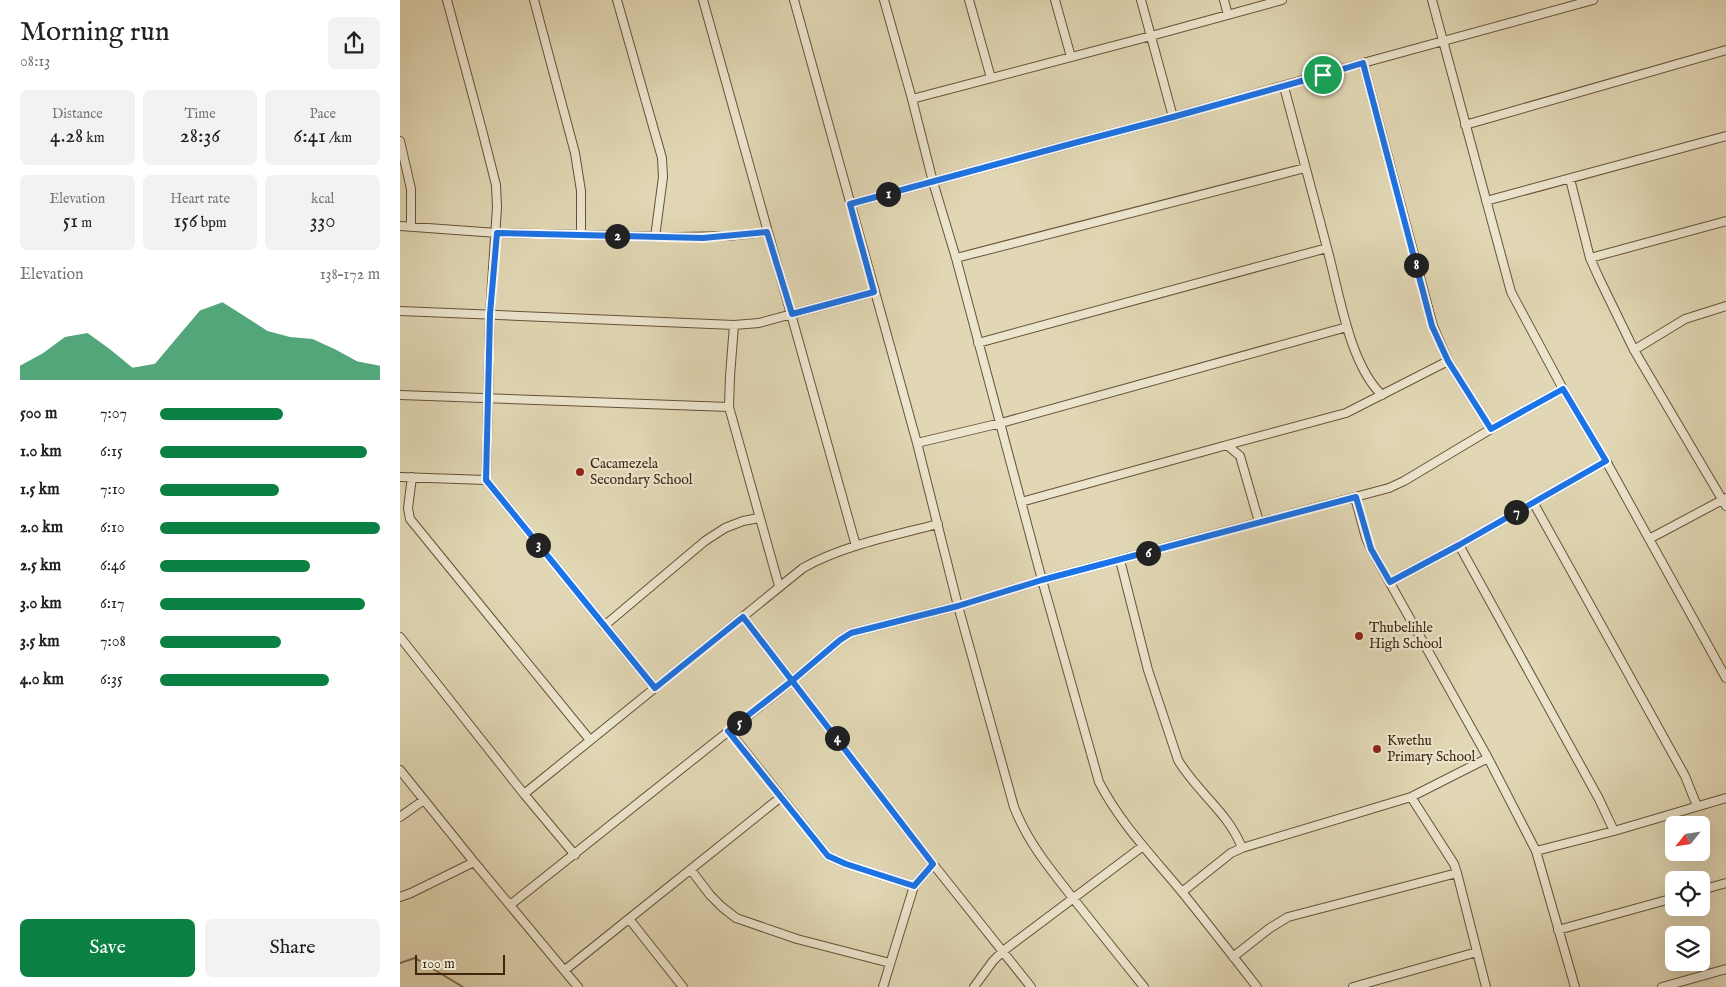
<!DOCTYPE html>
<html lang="en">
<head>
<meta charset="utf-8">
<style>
	body { margin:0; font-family:"IM FELL English",serif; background:#f2f2f2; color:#222; height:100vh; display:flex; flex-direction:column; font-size:19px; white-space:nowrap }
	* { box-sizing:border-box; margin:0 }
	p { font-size:16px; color:#767676 }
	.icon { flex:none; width:28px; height:28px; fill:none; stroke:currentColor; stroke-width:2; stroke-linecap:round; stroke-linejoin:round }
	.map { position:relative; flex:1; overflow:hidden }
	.details { display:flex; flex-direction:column; background:#fff; width:400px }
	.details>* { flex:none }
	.needle { width:32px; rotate:240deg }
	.fabs { position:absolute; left:1265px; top:816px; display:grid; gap:10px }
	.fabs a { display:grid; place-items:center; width:45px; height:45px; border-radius:8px; background:#fff; box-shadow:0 5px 20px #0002; font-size:25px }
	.scale { position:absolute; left:15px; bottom:12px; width:90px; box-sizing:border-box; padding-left:5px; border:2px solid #3e250e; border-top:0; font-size:14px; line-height:18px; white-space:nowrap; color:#3e250e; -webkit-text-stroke:4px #ece5ce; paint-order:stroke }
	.pin { position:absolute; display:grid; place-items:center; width:42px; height:42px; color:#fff; margin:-21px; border:2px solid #fff; border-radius:50%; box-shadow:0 1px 5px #0007 }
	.km { position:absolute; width:25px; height:25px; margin:-12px; border-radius:50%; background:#222; color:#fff; font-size:14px; line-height:25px; text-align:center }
	.round { display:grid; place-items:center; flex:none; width:52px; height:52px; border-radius:8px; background:#f2f2f2 }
	.summary { display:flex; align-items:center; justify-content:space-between; height:85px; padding:0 20px }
	h1 { font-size:28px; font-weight:600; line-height:38px }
	.stats { display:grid; grid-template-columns:repeat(3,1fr); gap:8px; height:85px; padding:5px 20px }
	.stats div { display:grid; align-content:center; border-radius:8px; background:#f2f2f2; text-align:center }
	.stats b { font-size:21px; font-weight:600 }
	.stats small { font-size:14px; font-weight:400 }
	.stats p { font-size:14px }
	.chart { height:140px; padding:10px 20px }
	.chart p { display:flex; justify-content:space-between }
	.chart svg { width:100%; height:90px; margin-top:5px; fill:#0b8043; opacity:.7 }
	.primary-button { display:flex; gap:10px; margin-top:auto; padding:10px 20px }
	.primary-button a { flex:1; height:58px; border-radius:8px; background:#0b8043; color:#fff; font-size:20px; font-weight:600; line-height:58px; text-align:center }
	.primary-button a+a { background:#f2f2f2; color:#222 }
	ul { padding:0 20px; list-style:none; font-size:16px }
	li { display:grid; grid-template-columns:80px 60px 1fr; align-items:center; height:38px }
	li i { height:12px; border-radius:6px; background:#0b8043 }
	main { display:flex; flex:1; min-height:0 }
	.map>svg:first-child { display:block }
</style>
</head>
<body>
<main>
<section class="details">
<div class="summary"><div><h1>Morning run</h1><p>08:13</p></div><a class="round"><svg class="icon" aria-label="share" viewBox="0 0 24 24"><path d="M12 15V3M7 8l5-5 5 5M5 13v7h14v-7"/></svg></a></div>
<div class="stats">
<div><p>Distance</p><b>4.28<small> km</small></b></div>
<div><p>Time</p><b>28:36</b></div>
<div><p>Pace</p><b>6:41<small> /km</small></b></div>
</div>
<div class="stats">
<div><p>Elevation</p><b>51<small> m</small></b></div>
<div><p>Heart rate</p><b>156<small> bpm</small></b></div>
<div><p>kcal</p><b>330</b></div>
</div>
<div class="chart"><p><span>Elevation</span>138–172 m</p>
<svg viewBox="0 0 160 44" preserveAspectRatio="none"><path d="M0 44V37L10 31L20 23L30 21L40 29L50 38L60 36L70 23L80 10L90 6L100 13L110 20L120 23L130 24L140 29L150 35L160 37V44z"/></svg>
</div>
<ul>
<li><b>500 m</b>7:07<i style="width:56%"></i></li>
<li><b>1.0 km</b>6:15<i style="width:94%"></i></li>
<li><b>1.5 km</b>7:10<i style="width:54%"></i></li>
<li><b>2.0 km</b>6:10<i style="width:100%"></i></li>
<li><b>2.5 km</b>6:46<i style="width:68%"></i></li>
<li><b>3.0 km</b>6:17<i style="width:93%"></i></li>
<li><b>3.5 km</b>7:08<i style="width:55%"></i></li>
<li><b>4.0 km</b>6:35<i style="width:77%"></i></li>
</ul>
<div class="primary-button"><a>Save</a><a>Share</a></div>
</section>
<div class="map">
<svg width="1326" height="987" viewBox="0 0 1326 987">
	<rect width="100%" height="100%" fill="#e1d7b4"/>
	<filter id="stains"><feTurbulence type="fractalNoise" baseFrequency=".004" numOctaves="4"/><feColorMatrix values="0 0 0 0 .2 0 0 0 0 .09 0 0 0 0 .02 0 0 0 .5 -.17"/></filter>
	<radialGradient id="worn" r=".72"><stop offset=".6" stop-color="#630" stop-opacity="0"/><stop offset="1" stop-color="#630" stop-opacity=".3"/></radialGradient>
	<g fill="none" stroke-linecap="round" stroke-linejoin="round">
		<path stroke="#7f6b50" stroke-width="2" d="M0 963 15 958 63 987"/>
		<g stroke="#675238" stroke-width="10">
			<path id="minor" d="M47 0 82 130 96 185 97 207 90 314 86 480 255 688
				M134 0 175 153 181 191V235
				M217 0 262 158 263 177 255 237
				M303 0 456 546
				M394 0 517 443 558 606 614 807C625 835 640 856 658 879 686 915 715 951 744 987
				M484 0 512 99 533 182 556 258 642 580 699 782C720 823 753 857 782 892 807 923 832 955 857 987
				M569 0 591 78
				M655 0 671 57
				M741 0 773 117
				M824 0 828 15
				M1032 0 1111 292 1163 389 1206 461 1326 678
				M963 63 1033 326 1048 361 1091 429
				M884 87C898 140 913 194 927 248 939 291 949 364 982 395
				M512 99 751 36 882 0
				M1065 125 1326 50
				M0 141 11 189V227
				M1170 179 1190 258 1199 278 1234 350 1326 506
				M1086 201 1326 136
				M450 204 678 142 773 117 963 63 1193 0
				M0 226 97 233 278 237 328 236 367 232
				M556 258 905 168
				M1190 258 1326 221
				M0 311 334 325 359 323 474 292
				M334 325 330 376 329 407 379 586
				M578 343 927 248
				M1234 350 1285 319 1326 306
				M0 395 329 407
				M517 443 601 423 947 327
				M827 445 840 456 859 522
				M0 477 86 480
				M12 477 8 508 10 519 190 740
				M955 497 966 538 971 549 1088 758 1136 851 1175 987
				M621 502 827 445 946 413 1048 361
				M1133 502 1285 776 1297 806
				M1249 539 1326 498
				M1059 545 1199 799 1214 831
				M720 560 748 670 778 760C796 791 829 813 842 848
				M990 582 1059 545 1206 461
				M343 617 533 864 631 987
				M204 626 305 541 325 528 343 521 359 518
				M0 637 124 794 175 855
				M329 731 428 856 446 864 514 886
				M0 770 74 862 178 987
				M124 794 403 568C444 545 493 536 538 524
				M1011 797 1054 864 1057 873 1086 987
				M0 817 24 800
				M1136 851 1214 831 1326 798
				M291 870 310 895 322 907 336 918 397 939 490 963
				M1301 890 1326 883
				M782 892 831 853 842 848 1011 797 1088 758
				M0 897 11 893 74 862
				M110 905 393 680 440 640 451 633 558 606 642 580 989 488 1004 481 1091 429 1163 389
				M230 920 283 987
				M1158 930 1274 898
				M833 957 870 928 888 917 1057 873
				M165 970 381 797
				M483 987 514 886 533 864
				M574 987 593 961 603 951 743 846
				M953 987 1077 952
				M1262 987 1326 969"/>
		</g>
		<use href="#minor" stroke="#ece5ce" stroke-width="8"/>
	</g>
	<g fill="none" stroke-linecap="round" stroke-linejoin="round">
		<g stroke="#fff" stroke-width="10">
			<path id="route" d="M923 75 773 117 678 142 450 204 474 292 392 314 367 232 303 238 97 233 90 314 86 480 255 688 343 617 533 864 514 886 446 864 428 856 328 731 393 680 440 640 451 633 558 606 642 580 956 497 971 549 990 582 1059 545 1206 461 1163 389 1091 429 1048 361 1032 326 963 63 923 75"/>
		</g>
		<use href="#route" stroke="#1a73e8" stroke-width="6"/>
	</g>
	<g fill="#8f2418" stroke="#ece5ce" stroke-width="2">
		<circle cx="180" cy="472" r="5"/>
		<circle cx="959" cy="636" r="5"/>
		<circle cx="977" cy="749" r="5"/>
	</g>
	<g text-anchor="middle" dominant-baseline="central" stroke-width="4.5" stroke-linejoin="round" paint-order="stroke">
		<g font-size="14" fill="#3e250e" stroke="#ece5ce" text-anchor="start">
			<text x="190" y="464">Cacamezela<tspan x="190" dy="16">Secondary School</tspan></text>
			<text x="969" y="628">Thubelihle<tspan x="969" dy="16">High School</tspan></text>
			<text x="987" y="741">Kwethu<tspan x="987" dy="16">Primary School</tspan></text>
		</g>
	</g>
	<rect width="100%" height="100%" filter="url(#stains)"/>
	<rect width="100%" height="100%" fill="url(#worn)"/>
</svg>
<div class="fabs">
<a><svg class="needle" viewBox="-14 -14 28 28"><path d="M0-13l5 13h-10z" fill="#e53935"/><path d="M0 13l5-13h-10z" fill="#767676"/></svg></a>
<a><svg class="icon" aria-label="locate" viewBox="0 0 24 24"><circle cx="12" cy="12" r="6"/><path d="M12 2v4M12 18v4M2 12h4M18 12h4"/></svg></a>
<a><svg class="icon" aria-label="layers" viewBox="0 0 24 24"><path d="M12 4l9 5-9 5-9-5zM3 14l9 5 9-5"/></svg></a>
</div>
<div class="scale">100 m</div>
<div class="pin" style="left:923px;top:75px;background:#1e9e55"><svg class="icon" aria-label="arrive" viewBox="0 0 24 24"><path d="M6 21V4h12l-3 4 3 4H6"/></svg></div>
<b class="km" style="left:488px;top:194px">1</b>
<b class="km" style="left:217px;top:236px">2</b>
<b class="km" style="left:138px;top:545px">3</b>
<b class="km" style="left:437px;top:738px">4</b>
<b class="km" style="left:339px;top:723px">5</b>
<b class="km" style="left:748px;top:553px">6</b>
<b class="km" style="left:1116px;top:512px">7</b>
<b class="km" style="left:1016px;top:265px">8</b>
</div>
</main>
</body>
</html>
